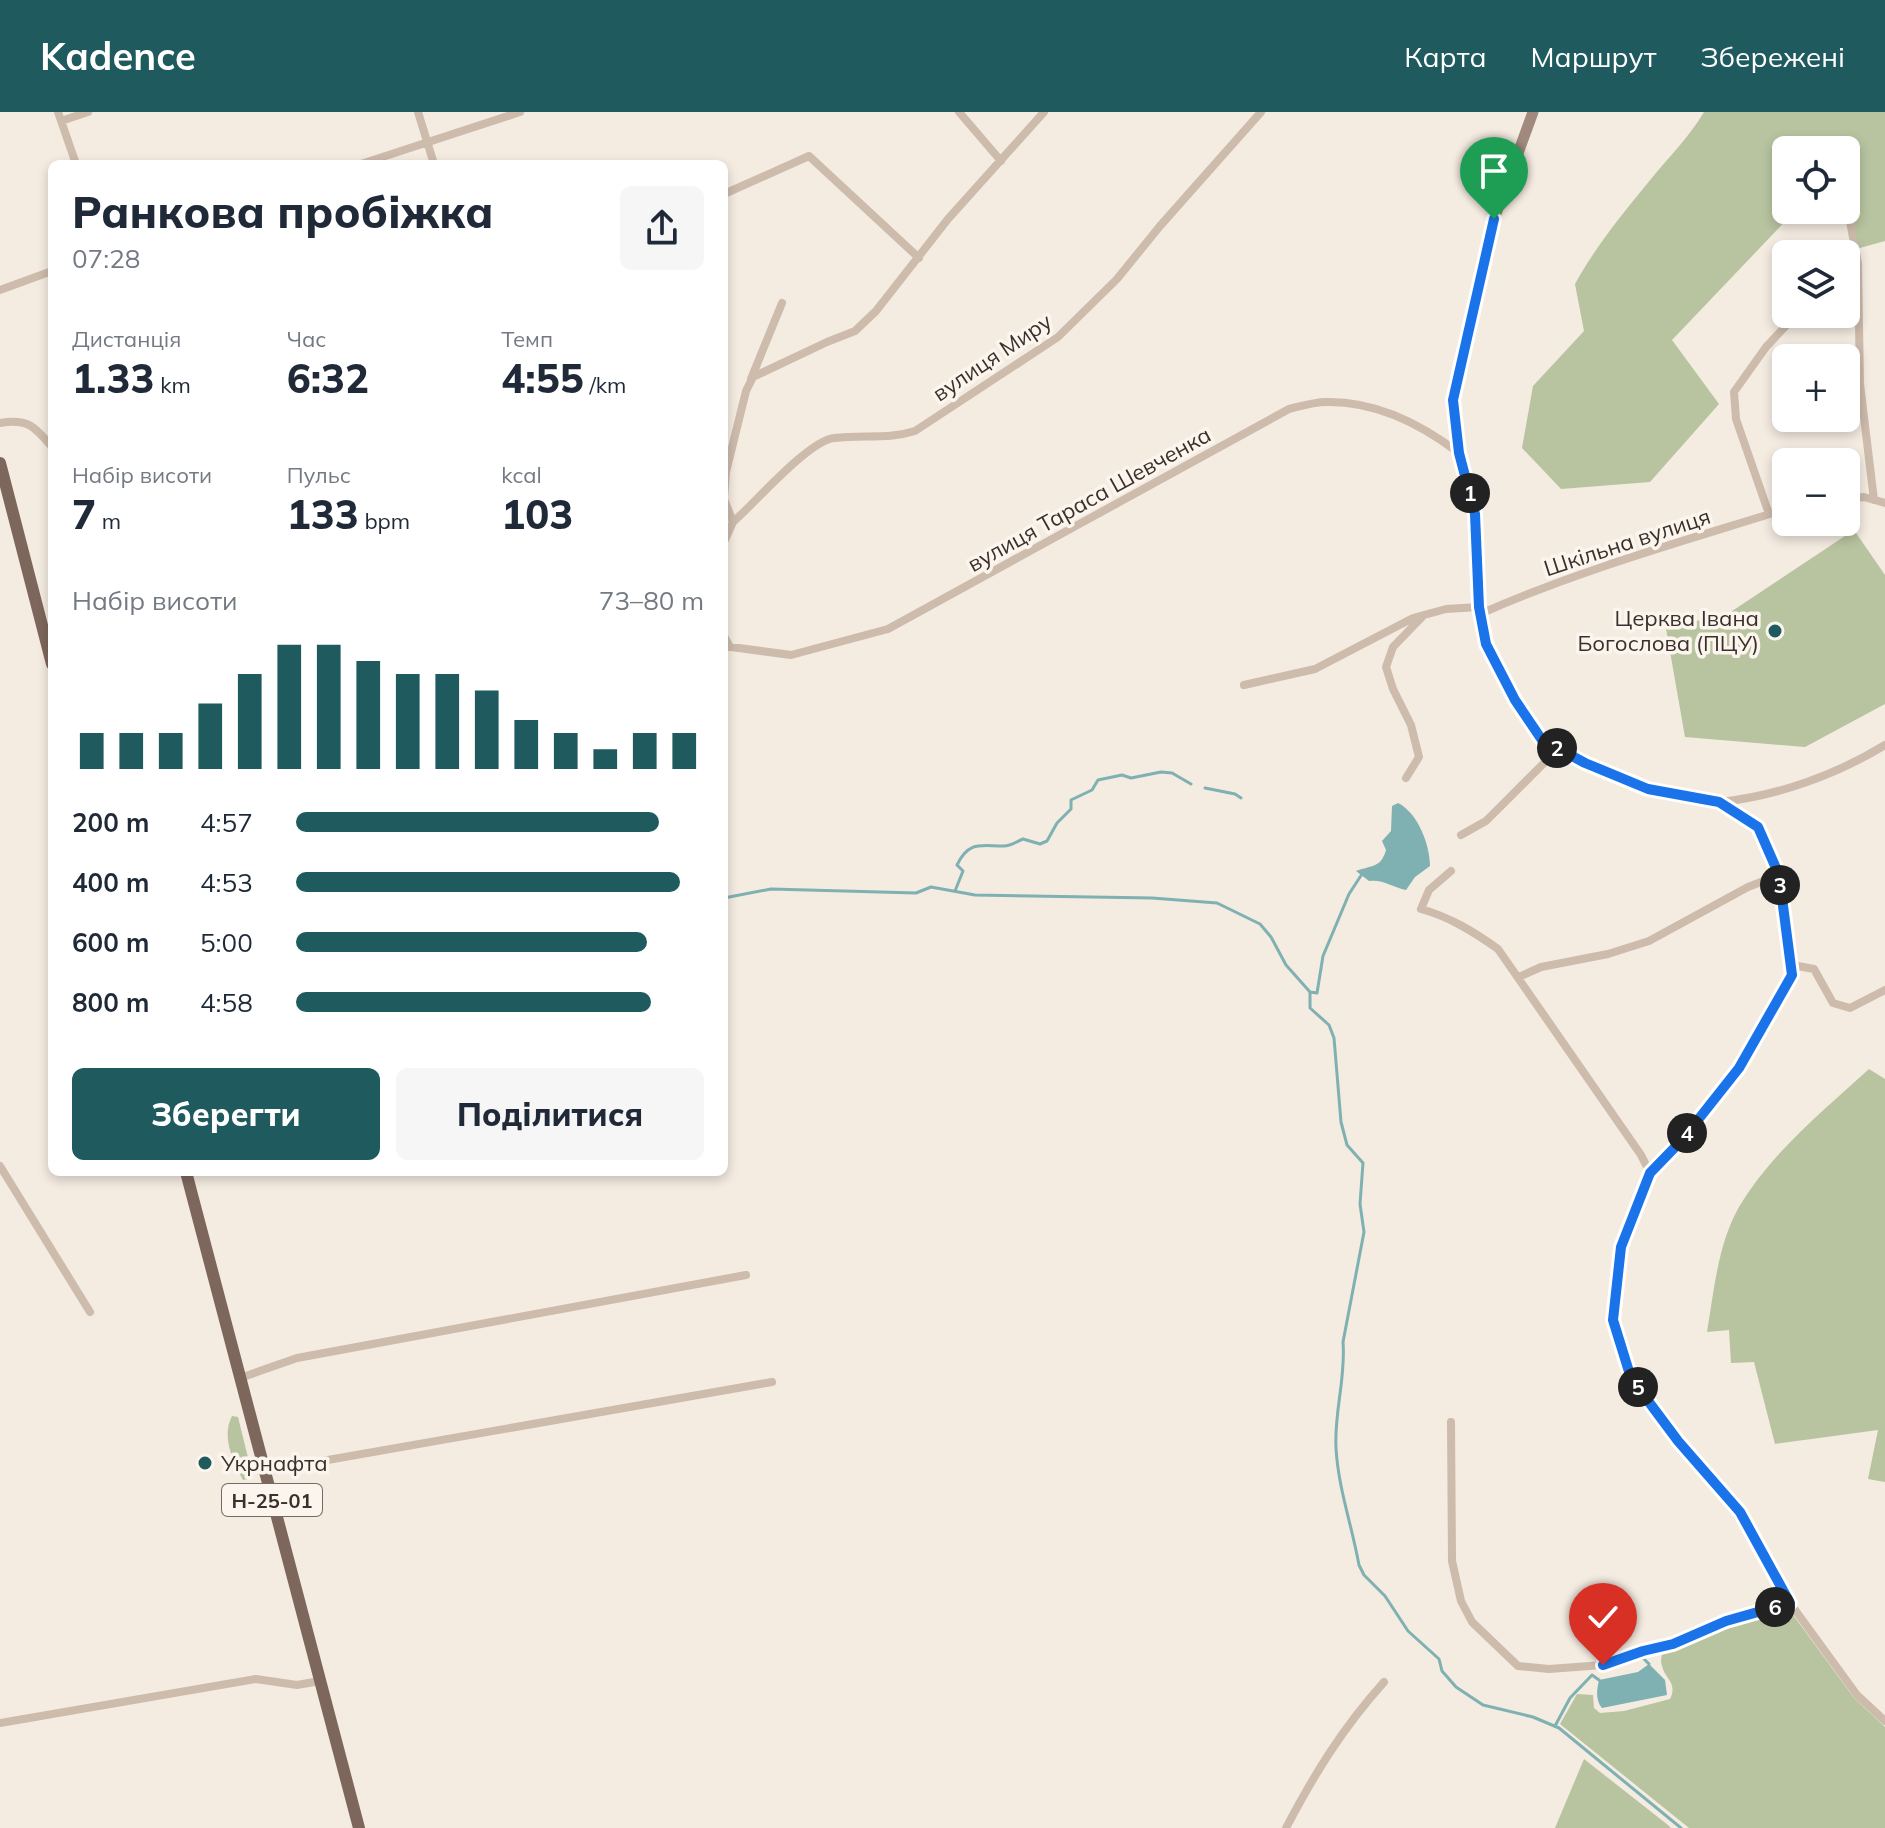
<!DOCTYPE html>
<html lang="uk">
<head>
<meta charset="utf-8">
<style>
	body { margin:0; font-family:Mulish,sans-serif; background:#f6f6f7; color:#1f2937; height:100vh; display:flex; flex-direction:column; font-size:30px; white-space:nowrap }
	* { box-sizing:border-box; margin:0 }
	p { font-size:26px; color:#747a83 }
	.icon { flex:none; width:44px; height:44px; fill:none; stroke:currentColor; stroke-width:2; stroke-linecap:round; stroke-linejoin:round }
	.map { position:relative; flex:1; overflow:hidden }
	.panel { position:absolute; left:48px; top:48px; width:680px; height:1016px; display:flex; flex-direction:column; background:#fff; border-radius:12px; box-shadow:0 4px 12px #0003 }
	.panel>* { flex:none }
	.fabs { position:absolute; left:1772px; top:24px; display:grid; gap:16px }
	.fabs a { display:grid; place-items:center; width:88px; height:88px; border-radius:12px; background:#fff; box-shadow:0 4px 12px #0003; font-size:40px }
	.pin { position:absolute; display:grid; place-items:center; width:68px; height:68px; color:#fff; margin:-82px -34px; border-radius:50% 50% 50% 0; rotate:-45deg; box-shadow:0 0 8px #0007 }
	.pin .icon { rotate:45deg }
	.km { position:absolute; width:40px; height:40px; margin:-20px; border-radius:50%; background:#222; color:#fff; font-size:22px; line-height:40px; text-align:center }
	.round { display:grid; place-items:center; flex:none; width:84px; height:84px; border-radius:12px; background:#f6f6f7 }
	.summary { display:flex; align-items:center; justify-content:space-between; height:136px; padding:0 24px }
	h1 { font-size:44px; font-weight:800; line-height:60px }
	.figures { display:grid; grid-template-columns:repeat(3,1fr); gap:12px; height:136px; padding:8px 24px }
	.figures div { display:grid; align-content:center }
	.figures b { font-size:40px; font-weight:800 }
	.figures small { font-size:22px; font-weight:400 }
	.figures p { font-size:22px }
	.chart { height:224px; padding:16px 24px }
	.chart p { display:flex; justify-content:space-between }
	.chart svg { width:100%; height:144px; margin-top:8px; stroke:#1f5a5e; stroke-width:6 }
	.primary-button { display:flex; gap:16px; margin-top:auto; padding:16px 24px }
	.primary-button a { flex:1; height:92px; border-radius:12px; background:#1f5a5e; color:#fff; font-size:32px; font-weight:800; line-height:92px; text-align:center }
	.primary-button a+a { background:#f6f6f7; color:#1f2937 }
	ul { padding:0 24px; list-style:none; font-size:26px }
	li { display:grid; grid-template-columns:128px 96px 1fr; align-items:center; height:60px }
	li i { height:20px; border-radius:10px; background:#1f5a5e }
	header { display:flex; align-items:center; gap:48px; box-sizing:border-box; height:112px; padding:0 40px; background:#1f5a5e; color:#fff }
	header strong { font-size:38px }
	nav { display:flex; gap:44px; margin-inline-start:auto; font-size:28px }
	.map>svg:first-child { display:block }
</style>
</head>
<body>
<header>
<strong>Kadence</strong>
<nav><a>Карта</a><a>Маршрут</a><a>Збережені</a></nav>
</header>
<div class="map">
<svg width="1885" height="1716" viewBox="0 0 1885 1716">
	<rect width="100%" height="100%" fill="#f4ebe1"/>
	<path fill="#b8c4a0" d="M1704 0H1885V129L1856 137 1854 109 1840 98H1846V38H1786V98H1796L1672 228 1719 292 1650 370 1561 377 1522 336 1533 274 1584 219 1575 172C1596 134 1623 101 1651 67 1669 45 1689 25 1704 0Z
		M1854 418 1885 463V592L1805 635 1685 625 1665 511 1720 507Z
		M1869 957 1885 967V1370L1868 1367 1878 1318 1775 1332 1754 1250 1731 1251 1729 1218 1707 1220C1714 1178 1718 1132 1739 1095 1771 1041 1823 999 1869 957Z
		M232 1304 238 1305 253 1366 243 1368C233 1349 221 1325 232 1304Z
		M1788 1496 1854 1586 1885 1615V1716H1689L1560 1612 1577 1582 1593 1583 1594 1596 1600 1601 1624 1599 1670 1587C1678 1571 1665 1567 1662 1554 1660 1549 1662 1544 1662 1539L1674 1536 1728 1513Z
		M1584 1647 1668 1713 1671 1716H1555Z"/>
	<path fill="#7fb0b2" d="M1398 691C1418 701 1430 733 1430 754L1415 765 1406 778C1393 775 1382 767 1369 769L1356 759C1372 753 1381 756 1386 738L1382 729 1391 719 1392 694Z
		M1649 1552 1665 1568 1667 1583 1602 1596C1595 1588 1597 1577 1599 1568L1638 1560Z"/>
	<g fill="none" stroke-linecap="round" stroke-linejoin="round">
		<path stroke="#7fb0b2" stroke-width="3" d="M1205 676 1235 682 1241 686
			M955 779 963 759 957 753C969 728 981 734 1004 734 1010 734 1016 730 1023 727L1040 732 1047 729 1057 711 1071 697V688L1092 678 1098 668 1122 663 1131 666 1161 660 1172 661 1191 672
			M724 786 771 777 916 781 931 775 975 783 1152 786 1217 791 1260 812 1271 825 1286 853 1310 880V896L1329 913 1334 926 1341 1010 1347 1033 1363 1051 1360 1092 1364 1120 1343 1230C1346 1266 1334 1300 1336 1336 1338 1375 1352 1414 1359 1453L1364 1463 1385 1484 1408 1519 1439 1547 1442 1559 1456 1575 1483 1593 1533 1605 1559 1616 1681 1716
			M1310 880 1317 881 1323 844 1349 782 1362 762
			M1643 1546 1649 1552
			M1555 1614 1570 1586 1592 1563 1599 1568"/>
		<path stroke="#cdbbac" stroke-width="8" d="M58 0 76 52
			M418 0 434 52
			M959 0 1001 49
			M61 9 88 0
			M361 52 520 0
			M724 82 809 44 919 146
			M1846 88 1858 152 1860 272 1874 388
			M1846 159 1858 152
			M0 178 52 159
			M751 267 782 191
			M0 311C28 306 35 315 52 335
			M1846 387 1864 385 1885 391
			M1786 397C1684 429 1579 458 1480 502L1486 532 1515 588 1542 628 1585 651 1648 677 1719 690 1758 715 1779 763 1792 863 1739 956 1682 1028 1650 1061 1621 1135 1613 1208 1631 1266 1678 1329 1740 1400 1790 1491 1857 1583 1885 1609
			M1769 402 1736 307 1734 280 1766 235 1797 202
			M733 410C755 391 808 329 834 326 863 322 887 328 915 319L1058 225 1117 167 1160 114 1261 0
			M724 430 733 410 724 387 726 360 746 279 753 265 827 230 855 219 876 199 948 107 1044 0
			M724 524 730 535
			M724 534 791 543 888 517 1289 297C1301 294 1314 290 1326 290 1375 289 1421 312 1459 341
			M1244 573 1315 557 1413 506 1446 497 1479 495
			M1406 666 1419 645 1411 613 1393 577 1386 555 1393 535 1423 504
			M1720 690C1777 684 1836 663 1885 633
			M1461 723 1486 709 1558 637
			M1451 759 1429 778 1421 797C1450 805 1474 820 1498 837L1641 1043 1650 1061
			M1792 853 1814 857 1833 891 1850 896 1885 878
			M1519 865 1541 855 1608 842 1649 829 1748 775 1779 763
			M0 1054 90 1200
			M240 1266 297 1246 746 1163
			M1451 1310 1452 1449 1461 1489 1472 1510 1518 1554 1549 1557 1603 1553 1643 1539 1673 1532 1726 1509 1790 1491
			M265 1359 772 1270
			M0 1611 256 1567 297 1573 320 1569
			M1286 1716C1315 1661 1342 1617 1384 1570"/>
		<path stroke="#a18a7d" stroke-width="11" d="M1480 502 1475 402 1459 341 1453 288 1494 107 1533 0"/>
		<path stroke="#7d675c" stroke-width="12" d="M0 351 52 552
			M186 1060 359 1716"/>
	</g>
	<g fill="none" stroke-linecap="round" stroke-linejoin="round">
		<g stroke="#fff" stroke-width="16">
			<path id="route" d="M1494 107 1453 288 1459 341 1475 402 1479 495 1486 532 1515 588 1542 628 1585 651 1648 677 1719 690 1758 715 1779 763 1792 863 1739 956 1682 1028 1650 1061 1621 1135 1613 1208 1631 1266 1678 1329 1740 1400 1790 1491 1726 1509 1673 1532 1643 1539 1603 1553"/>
		</g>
		<use href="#route" stroke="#1a73e8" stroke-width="10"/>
	</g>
	<g fill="#1f5a5e" stroke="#fbf5ee" stroke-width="3">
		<circle cx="1775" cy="519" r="8"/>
		<circle cx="205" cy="1351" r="8"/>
	</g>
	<g text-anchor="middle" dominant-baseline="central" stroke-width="7" stroke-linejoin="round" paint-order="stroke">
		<rect fill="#fbf5ee" stroke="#756b66" stroke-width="2" x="222" y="1372" width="100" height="32" rx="6"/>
		<g font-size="20" font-weight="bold" fill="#3b302b">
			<text x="272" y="1388">Н-25-01</text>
		</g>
		<g font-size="22" fill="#3b302b" stroke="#fbf5ee">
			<text transform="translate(992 245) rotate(-34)">вулиця Миру</text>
			<text transform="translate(1089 387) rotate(-29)">вулиця Тараса Шевченка</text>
			<text transform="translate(1627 430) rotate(-18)">Шкільна вулиця</text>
		</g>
		<g font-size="22" fill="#3b302b" stroke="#fbf5ee" text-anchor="end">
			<text x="1759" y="506">Церква Івана<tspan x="1759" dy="25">Богослова (ПЦУ)</tspan></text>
			<text x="221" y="1351" text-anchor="start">Укрнафта</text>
		</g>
	</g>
</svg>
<div class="fabs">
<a><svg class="icon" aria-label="locate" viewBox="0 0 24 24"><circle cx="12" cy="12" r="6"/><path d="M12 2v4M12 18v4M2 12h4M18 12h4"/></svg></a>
<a><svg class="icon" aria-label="layers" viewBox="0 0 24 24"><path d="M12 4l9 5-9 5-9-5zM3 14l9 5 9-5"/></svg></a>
<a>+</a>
<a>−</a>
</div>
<div class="pin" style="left:1494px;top:107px;background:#1e9e55"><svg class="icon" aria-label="arrive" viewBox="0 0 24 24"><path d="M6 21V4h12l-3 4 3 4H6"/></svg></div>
<div class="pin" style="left:1603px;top:1553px;background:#d93025"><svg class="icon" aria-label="check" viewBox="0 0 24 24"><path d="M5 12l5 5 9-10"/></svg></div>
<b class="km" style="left:1470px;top:381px">1</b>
<b class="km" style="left:1557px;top:636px">2</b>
<b class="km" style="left:1780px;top:773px">3</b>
<b class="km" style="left:1687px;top:1021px">4</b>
<b class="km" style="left:1638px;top:1275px">5</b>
<b class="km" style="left:1775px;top:1495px">6</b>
<section class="panel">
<div class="summary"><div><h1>Ранкова пробіжка</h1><p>07:28</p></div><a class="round"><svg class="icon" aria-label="share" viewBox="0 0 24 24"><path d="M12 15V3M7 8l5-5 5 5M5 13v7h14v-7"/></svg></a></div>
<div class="figures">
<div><p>Дистанція</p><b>1.33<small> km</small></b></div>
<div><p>Час</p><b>6:32</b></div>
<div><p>Темп</p><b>4:55<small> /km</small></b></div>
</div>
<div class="figures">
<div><p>Набір висоти</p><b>7<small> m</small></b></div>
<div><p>Пульс</p><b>133<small> bpm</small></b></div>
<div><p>kcal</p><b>103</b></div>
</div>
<div class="chart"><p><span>Набір висоти</span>73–80 m</p>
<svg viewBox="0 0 160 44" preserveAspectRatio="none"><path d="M5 44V33M15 44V33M25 44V33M35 44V24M45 44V15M55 44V6M65 44V6M75 44V11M85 44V15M95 44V15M105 44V20M115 44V29M125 44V33M135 44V38M145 44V33M155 44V33"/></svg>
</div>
<ul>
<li><b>200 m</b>4:57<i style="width:89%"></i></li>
<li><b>400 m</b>4:53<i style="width:94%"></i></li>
<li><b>600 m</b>5:00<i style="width:86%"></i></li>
<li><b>800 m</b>4:58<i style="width:87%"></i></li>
</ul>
<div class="primary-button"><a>Зберегти</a><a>Поділитися</a></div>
</section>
</div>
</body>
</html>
